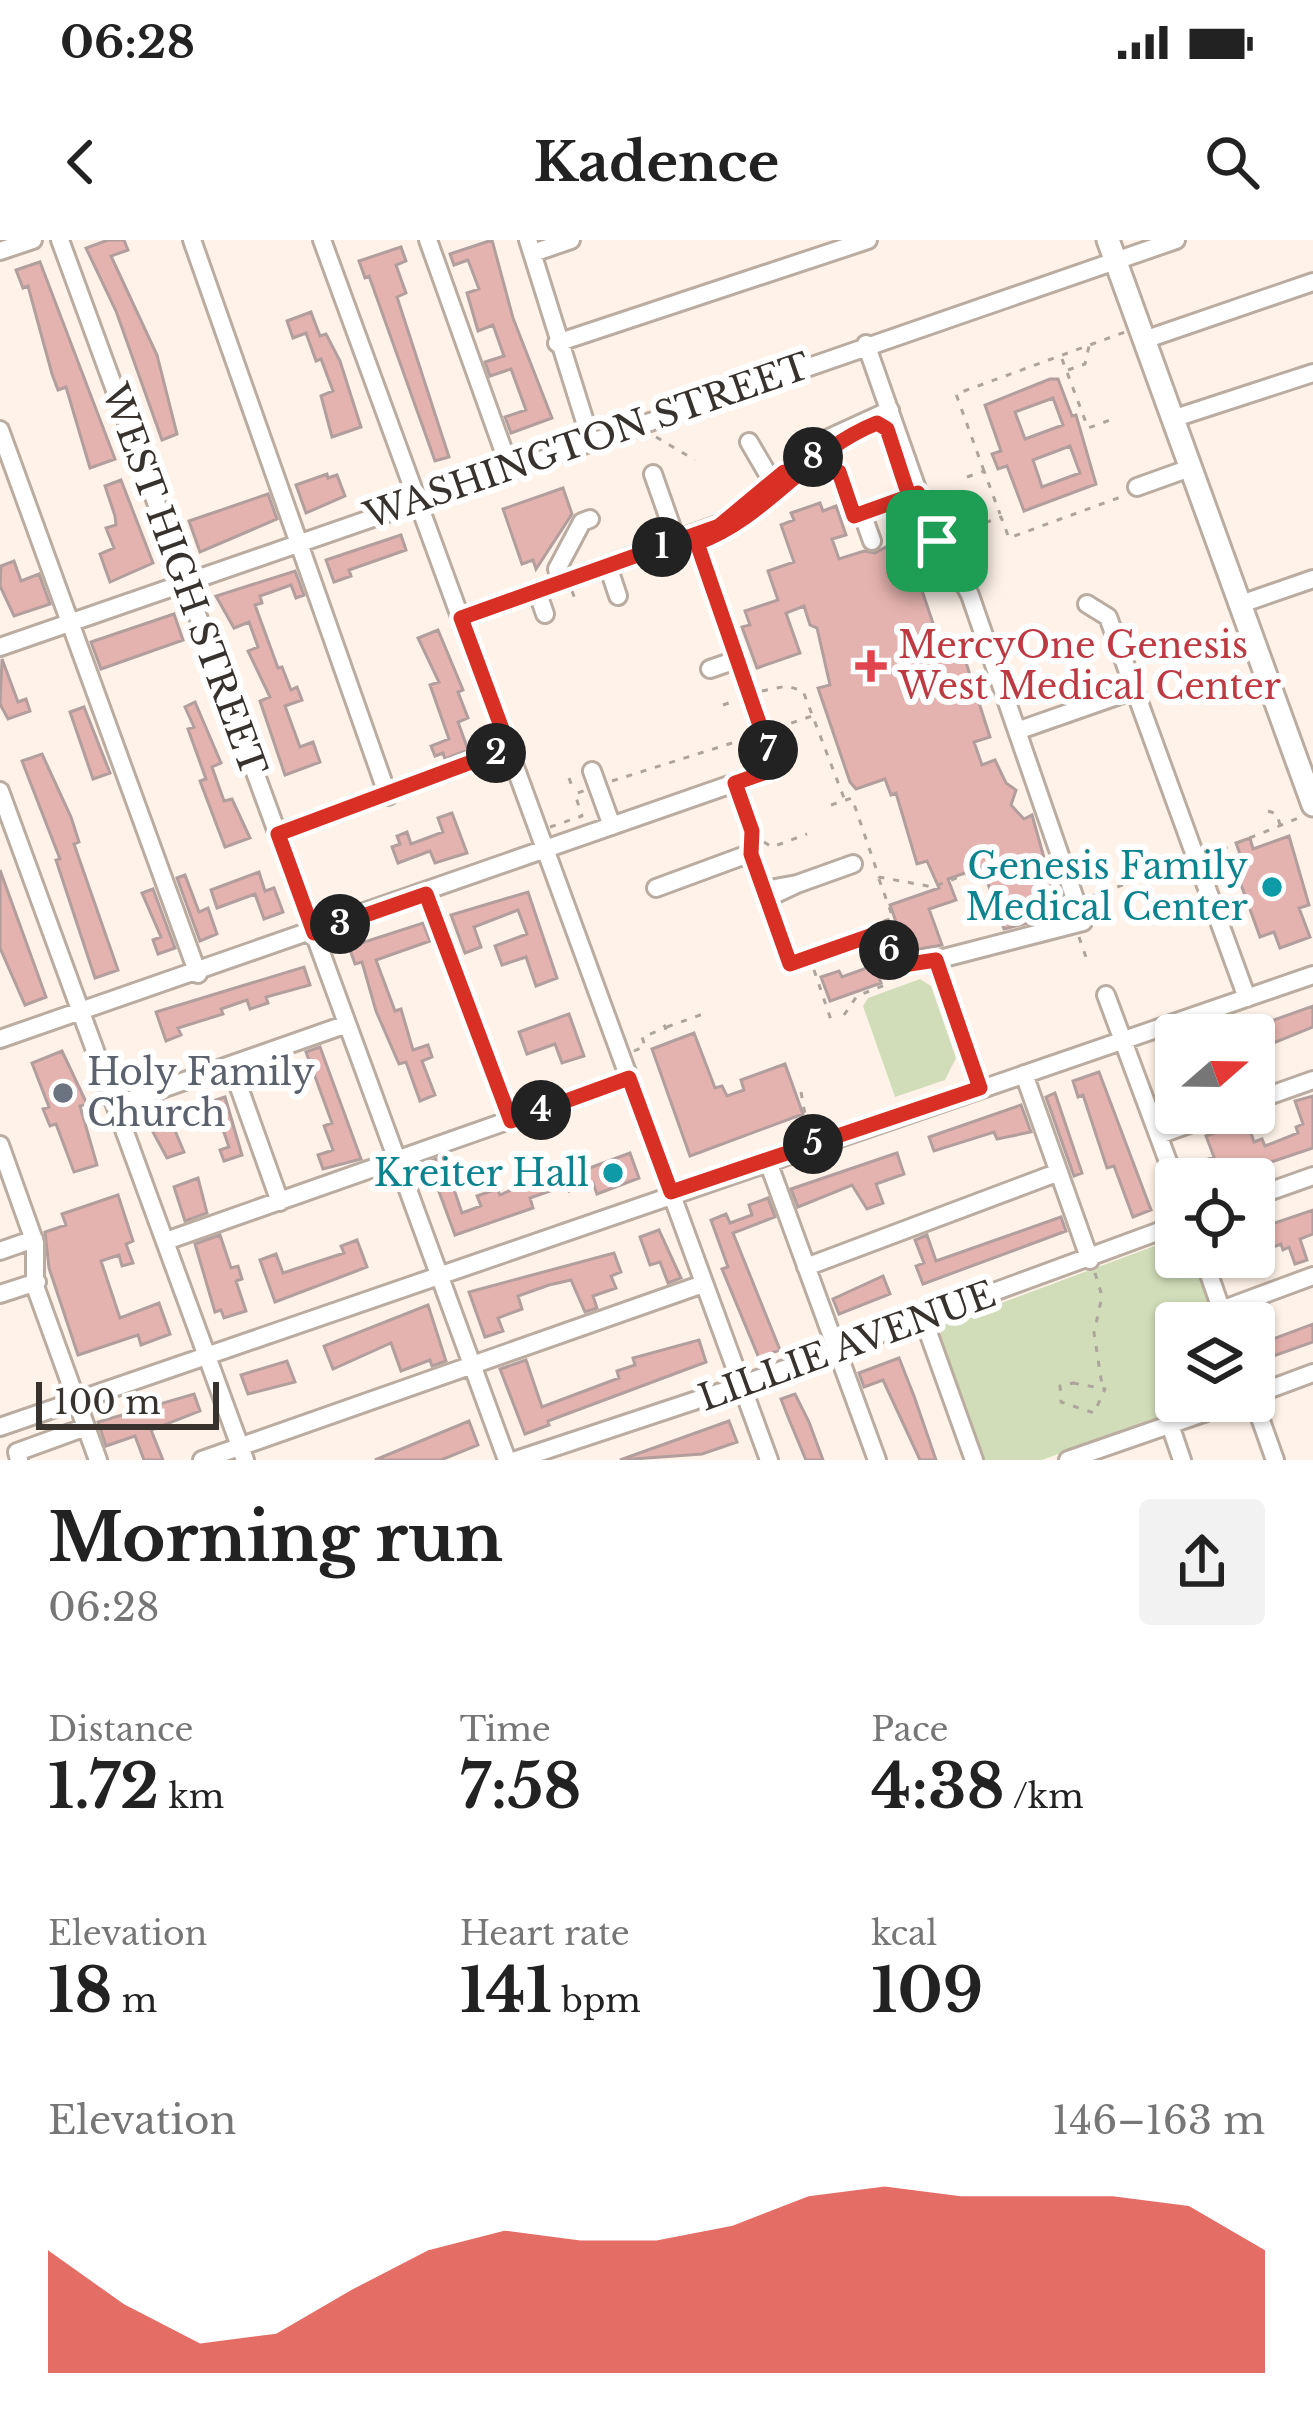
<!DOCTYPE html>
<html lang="en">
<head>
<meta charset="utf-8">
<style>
	body { margin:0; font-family:"Libre Baskerville",serif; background:#f2f2f2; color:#222; height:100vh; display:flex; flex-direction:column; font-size:45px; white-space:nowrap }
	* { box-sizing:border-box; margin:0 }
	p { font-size:39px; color:#767676 }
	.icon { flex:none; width:66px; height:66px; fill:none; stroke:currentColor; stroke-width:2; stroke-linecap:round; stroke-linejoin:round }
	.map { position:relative; height:1220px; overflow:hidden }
	.drawer { display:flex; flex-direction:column; background:#fff; flex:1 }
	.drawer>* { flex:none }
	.needle { width:78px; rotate:70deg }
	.tools { position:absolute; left:1155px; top:774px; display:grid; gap:24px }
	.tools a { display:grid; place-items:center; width:120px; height:120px; border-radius:12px; background:#fff; box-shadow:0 3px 9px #0004; font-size:60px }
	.scale { position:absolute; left:36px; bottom:30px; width:183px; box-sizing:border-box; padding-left:12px; border:6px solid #37322d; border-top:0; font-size:33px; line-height:42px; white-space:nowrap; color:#37322d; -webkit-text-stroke:9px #fff; paint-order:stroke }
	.pin { position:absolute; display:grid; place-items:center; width:102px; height:102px; color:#fff; margin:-51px; border-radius:24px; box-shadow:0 6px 18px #0006 }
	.km { position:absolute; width:60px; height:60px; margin:-30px; border-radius:50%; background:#222; color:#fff; font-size:33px; line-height:60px; text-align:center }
	.round { display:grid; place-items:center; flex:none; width:126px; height:126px; border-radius:12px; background:#f2f2f2 }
	.headline { display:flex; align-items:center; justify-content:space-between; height:204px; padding:0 48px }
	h1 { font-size:66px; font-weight:700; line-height:90px }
	.stats { display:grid; grid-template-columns:repeat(3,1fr); gap:18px; height:204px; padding:12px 48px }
	.stats div { display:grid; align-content:center }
	.stats b { font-size:60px; font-weight:700 }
	.stats small { font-size:33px; font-weight:400 }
	.stats p { font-size:33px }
	.chart { height:336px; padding:24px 48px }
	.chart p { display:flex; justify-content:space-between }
	.chart svg { width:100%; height:216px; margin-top:12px; fill:#d93025; opacity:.7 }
	.status { display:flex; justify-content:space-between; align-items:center; height:84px; padding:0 60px; background:#fff; direction:ltr }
	.status svg { height:33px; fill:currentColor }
	header { display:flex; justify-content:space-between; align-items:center; height:156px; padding:0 48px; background:#fff; font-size:54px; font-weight:700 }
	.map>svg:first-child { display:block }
</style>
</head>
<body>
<div class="status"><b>06:28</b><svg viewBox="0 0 49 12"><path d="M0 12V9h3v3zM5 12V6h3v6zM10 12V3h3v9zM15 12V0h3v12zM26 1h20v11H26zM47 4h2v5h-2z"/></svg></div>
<header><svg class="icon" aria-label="back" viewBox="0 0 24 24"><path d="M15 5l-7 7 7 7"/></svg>Kadence<svg class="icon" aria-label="search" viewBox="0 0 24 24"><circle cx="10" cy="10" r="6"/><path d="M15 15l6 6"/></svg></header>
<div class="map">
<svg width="1313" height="1220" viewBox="0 0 1313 1220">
	<rect width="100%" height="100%" fill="#fff3e9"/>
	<path fill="#d1ddb9" d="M920 739 931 746 956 818 945 840 895 857 863 766 868 758Z
		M1176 998V1017H1194L1218 1083H1176V1161H1204L1042 1220H983L939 1101 942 1085Z"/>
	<path fill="#e5b3af" stroke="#b29e9c" stroke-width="3" fill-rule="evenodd" d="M108 0H124L128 10 111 16 157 115 177 194 162 200 116 71 86 8Z
		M492 0 513 78 552 178 511 193 505 177 526 170 511 129 490 136 485 122 504 116 493 85 478 91 467 53 479 49 468 20 454 25 450 14Z
		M401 7 406 21 396 25 406 53 397 57 449 217 435 221 369 36 365 38 359 21Z
		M40 22 115 219 90 228 66 147 58 150 52 134 28 46 23 48 16 30Z
		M311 72 320 96 326 94 340 121 361 187 332 197 321 156 333 151 321 119 316 121 306 93 293 98 287 81Z
		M1050 139H1058L1072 176 1076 175 1096 244 1024 271 1007 226 998 229 992 214 1001 211 985 165ZM1053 158 1063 185 1025 199 1015 172ZM1070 206 1080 233 1042 247 1033 220Z
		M327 234 328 238 337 235 345 256 306 273 296 245Z
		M121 240 153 323 110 342 100 314 114 308 106 288 116 285 115 276 105 246Z
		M563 248 572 274 536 329 533 320 522 324 503 269Z
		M268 254 277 279 200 312 189 281Z
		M820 263 823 271 836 266 846 295 832 299 839 319 864 311 875 313 904 297 943 413 961 407 990 497 974 502 982 525 995 520 1006 543 1016 550 1011 565 1024 579 1032 575 1052 646 1043 649 1053 677 1004 689 982 627 948 639 956 660 929 669 942 705 908 711 905 707 890 665 939 648 927 621 917 624 896 553 891 555 885 539 856 549 850 542 818 448 830 445 817 388 810 385 804 366 786 373 800 413 757 428 742 387 750 385 745 371 778 360 768 331 794 322 781 285 794 280 791 273Z
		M401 295 406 310 349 330 351 336 334 342 326 320Z
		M14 321 21 341 39 334 50 364 14 376 0 346 1 326Z
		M295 331 304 355 296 358 291 345 260 356 262 363 255 365 278 428 282 427 291 450 297 447 302 460 285 466 300 507 313 502 320 522 285 535 260 461 270 457 248 411 258 407 249 382 234 388 216 356Z
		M174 374 183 400 101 429 91 402Z
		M438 390 463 450 458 452 468 478 458 482 468 510 445 519 443 513 435 516 431 506 449 499 430 445 439 442 418 398Z
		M2 419 18 462 26 459 30 471 8 479 0 464Z
		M195 462 221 523 212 527 224 561 232 559 250 598 225 607 200 541 206 539 188 489 194 487 185 467Z
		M84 467 110 533 93 539 70 472Z
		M42 514 71 577 79 602 74 604 118 730 95 738 56 620 60 619 22 521Z
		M452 573 467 613 435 623 430 611 398 623 392 607 400 604 397 596 407 592 411 604 443 592 438 578Z
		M1289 596 1309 665 1299 668 1310 697 1280 708 1274 692 1260 697 1231 617 1240 614 1236 603 1250 598 1253 609Z
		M0 630 46 757 25 765 0 708Z
		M259 632 265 651 274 648 283 672 264 679 255 654 217 668 211 650Z
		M185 635 199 672 208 668 217 694 200 701 177 638Z
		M153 649 175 708 158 714 153 700 161 697 142 653Z
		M528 652 557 738 536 746 526 717 502 725 495 706 527 694 518 670 474 687 481 707 465 713 451 675Z
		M423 683 430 701 376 720 395 771 401 769 413 810 428 805 432 817 422 821 435 855 420 861 406 822 399 824 376 771 362 722 355 724 349 707Z
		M875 725 881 743 830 761 821 737 839 731 842 737Z
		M304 727 310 745 266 757 268 763 250 769 247 760 221 769 223 774 178 788 181 795 166 801 156 772Z
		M1313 766V787L1254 811V795H1232Z
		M569 774 584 816 562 823 555 804 527 814 519 792Z
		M694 793 715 848 722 846 727 856 744 850 741 840 785 824 803 874 690 916 652 809Z
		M320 807 361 919 323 929 318 915 333 910 324 886 332 883 306 812Z
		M62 811 87 864 80 866 97 925 74 932 56 884 50 886 43 869 49 867 32 823Z
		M1099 832 1151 970 1133 977 1114 926 1107 928 1083 855 1078 857 1073 841Z
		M1055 853 1082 933 1074 936 1046 857Z
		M1313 856V908L1220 939H1198L1192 925 1214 917 1206 896 1247 881 1254 902 1262 899 1265 906 1298 893 1296 887 1303 884 1295 861Z
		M225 857 242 915 224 921 220 910 229 907 213 861Z
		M163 862 184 912 167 918 141 870Z
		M1021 865 1031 892 997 899 994 892 934 911 929 897Z
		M630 913 639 938 597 954 593 943 569 951 562 930 574 926 576 933Z
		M897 913 904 934 876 944 883 963 867 969 852 945 798 967 791 949Z
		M443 917 462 973 481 966 477 956 497 949 500 955 544 935 550 951 530 958 533 968 455 995 428 922Z
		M198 938 207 973 185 981 174 947Z
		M118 955 133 1001 126 1004 133 1023 122 1026 119 1015 101 1021 120 1078 159 1063 170 1094 141 1105 138 1095 78 1115 49 1028 45 992 66 985 62 974Z
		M768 958 775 977 733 993 780 1110 759 1118 722 1029 728 1027 711 980 726 974 730 983 752 975 749 965Z
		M1313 970V994L1300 999 1307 1020 1295 1024 1289 1007 1283 1010 1281 1004 1254 1014V990Z
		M1061 977 1066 991 923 1044 916 1026 924 1023 915 1000 927 995 936 1021Z
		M659 990 681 1038 668 1043 660 1022 650 1025 640 997Z
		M220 995 231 1028 238 1026 242 1039 236 1041 246 1071 224 1078 221 1070 215 1072 195 1004Z
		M357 1000 367 1027 275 1062 260 1020 276 1014 283 1033 344 1013 341 1006Z
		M614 1013 621 1032 611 1036 616 1048 593 1056 597 1068 585 1072 571 1040 549 1045 518 1056 522 1069 498 1078 503 1091 485 1097 469 1052Z
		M883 1036 890 1054 839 1074 833 1059Z
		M428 1065 446 1121 432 1126 430 1120 401 1131 391 1103 333 1129 324 1106Z
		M1313 1084V1102L1262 1120 1257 1105Z
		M699 1100 706 1122 548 1181 549 1185 525 1194 500 1129 526 1120 542 1167 619 1138 617 1131 635 1125 633 1118Z
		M899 1118 914 1156 936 1220H920L883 1140 864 1147 859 1133Z
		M287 1121 295 1142 248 1154 241 1135Z
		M194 1154 200 1171 151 1190 163 1220H144L135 1196 106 1206 98 1182Z
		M795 1154 809 1182 823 1220H806L788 1177 781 1159Z
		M469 1181 478 1205 441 1220H375Z
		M729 1181 737 1202 702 1214 620 1220Z"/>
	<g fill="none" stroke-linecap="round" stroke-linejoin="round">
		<g stroke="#baaca0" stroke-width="22">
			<path id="minor" d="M60 0 507 1220
				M192 0 388 556
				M322 0 769 1220
				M428 0 510 229
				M528 0 591 201
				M0 11 33 0
				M533 13 571 0
				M1144 100 1313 42
				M557 103 868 0
				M866 104 924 269 970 355 1083 682 936 720 980 848
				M1172 179 1313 133
				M0 190 198 734
				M749 202 773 243
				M653 234 677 302
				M1137 247 1190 228
				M872 301 862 273 918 253
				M608 326 618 356
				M561 343 557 329 582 282 590 279
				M537 351 545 374
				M1087 364 1108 377 1247 758
				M1238 365 1313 339
				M461 378 731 280 818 203 890 170
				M0 407 1176 0
				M710 429 736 420
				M1017 491 1134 450
				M592 531 612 586
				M735 543 752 591 751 613 790 724 878 693 903 725 936 720
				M0 551 245 1220
				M278 594 509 509
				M797 644 853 624
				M656 648 751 613
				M764 650 797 644 767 658
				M426 654 511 881
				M1106 755 1176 943
				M0 799 775 529 694 295
				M231 825 280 962
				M1024 834 1090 1020
				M1254 861 1313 840
				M116 865 347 784
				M1159 895 1220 873
				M0 905 35 1003V1046L98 1220
				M767 919 877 1220
				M1254 957 1313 936
				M166 1001 629 838
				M0 1011 34 999
				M1203 1017 1226 1083
				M806 1027 1059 932
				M0 1054 37 1042
				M1221 1070 1313 1036
				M923 1078 974 1220
				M1254 1155 1313 1133
				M1254 1161 1275 1220
				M1170 1185 1182 1220
				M0 1187 1313 735
				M19 1220 17 1212 86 1187
				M202 1220 703 1044
				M516 1220 730 1149 1176 985
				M1068 1220 1238 1161"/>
		</g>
		<g stroke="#baaca0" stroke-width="27">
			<path id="major" d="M1108 0 1313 565"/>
		</g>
		<path stroke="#ada49c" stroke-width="3" stroke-dasharray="6 9" stroke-linecap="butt" d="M1062 119 1088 188 1113 179
			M1068 130 1085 124 1089 106
			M656 197 695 220
			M984 231 956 154 1125 92
			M804 233 839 232 850 264
			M967 237 984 231 1000 274
			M957 293 1001 277 1009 298 1126 255
			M572 351 577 364
			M762 451 787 446 803 451 844 558
			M723 465 737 460
			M777 488 815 475
			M569 538 574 552
			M612 541 751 497
			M831 565 852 558 879 637 933 647 975 631 979 642 974 646
			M1268 571 1277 574 1280 585
			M550 587 582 576 575 554 586 550
			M764 602 772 607 807 594
			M1208 615 1301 577
			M879 639 893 678 884 681
			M1089 657 1182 624
			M1079 697 1088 723
			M814 730 831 780
			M844 775 857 756 885 745 882 736 888 726
			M667 787 703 774
			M634 811 645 806 642 797 666 788 659 778
			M801 852 808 891
			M1095 1033 1102 1056 1094 1093 1102 1145
			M1073 1143 1105 1149 1094 1173 1061 1162 1060 1146Z"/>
		<use href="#minor" stroke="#fff" stroke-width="16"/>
		<use href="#major" stroke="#fff" stroke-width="21"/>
	</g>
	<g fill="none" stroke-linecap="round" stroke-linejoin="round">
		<g stroke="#fff" stroke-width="24">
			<path id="route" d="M937 301 918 253 910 256 854 276 839 232H784L719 286 461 378 509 508 278 594 314 693 426 654 511 881 629 838 671 952 980 848 936 720 903 725 878 693 790 724 751 614 752 591 735 543 775 529 697 303C767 278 806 211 877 183L887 189C900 227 911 268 929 304L937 301"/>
		</g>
		<use href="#route" stroke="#d93025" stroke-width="15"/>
	</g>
	<path fill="#e0444e" stroke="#fff" stroke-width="4.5" d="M865 408h12v12h12v12h-12v12h-12v-12h-12v-12h12z"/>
	<g fill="#0f9aa8" stroke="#fff" stroke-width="4.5">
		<circle cx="1272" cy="647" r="12"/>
		<circle cx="613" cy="933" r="12"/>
	</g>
	<circle fill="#6b7280" stroke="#fff" stroke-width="4.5" cx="63" cy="853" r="12"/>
	<g text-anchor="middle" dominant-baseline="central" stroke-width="12" stroke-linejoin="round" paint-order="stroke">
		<g font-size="36" fill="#37322d" stroke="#fff">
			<text transform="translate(587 201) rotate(-19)">WASHINGTON STREET</text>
			<text transform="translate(184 340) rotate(70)">WEST HIGH STREET</text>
			<text transform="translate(847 1106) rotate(-20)">LILLIE AVENUE</text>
		</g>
		<g font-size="36" fill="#be3a42" stroke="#fff" text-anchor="start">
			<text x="898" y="405">MercyOne Genesis<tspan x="898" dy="41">West Medical Center</tspan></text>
		</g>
		<g font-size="36" fill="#0d838f" stroke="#fff" text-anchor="end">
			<text x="1248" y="626">Genesis Family<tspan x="1248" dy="41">Medical Center</tspan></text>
			<text x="589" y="933">Kreiter Hall</text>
		</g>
		<g font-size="36" fill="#5b616d" stroke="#fff" text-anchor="start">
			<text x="87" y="832">Holy Family<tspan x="87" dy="41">Church</tspan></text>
		</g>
	</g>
</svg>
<div class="tools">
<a><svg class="needle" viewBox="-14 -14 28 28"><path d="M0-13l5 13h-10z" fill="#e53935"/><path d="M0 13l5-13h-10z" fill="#767676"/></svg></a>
<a><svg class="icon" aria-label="locate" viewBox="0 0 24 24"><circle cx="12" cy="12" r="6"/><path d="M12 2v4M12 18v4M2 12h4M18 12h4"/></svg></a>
<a><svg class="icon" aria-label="layers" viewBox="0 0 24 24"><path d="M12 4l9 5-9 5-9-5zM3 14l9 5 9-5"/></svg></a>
</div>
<div class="scale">100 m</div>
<div class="pin" style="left:937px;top:301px;background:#1e9e55"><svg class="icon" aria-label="arrive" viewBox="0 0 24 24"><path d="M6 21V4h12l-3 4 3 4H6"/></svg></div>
<b class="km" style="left:662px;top:307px">1</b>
<b class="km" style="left:496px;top:513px">2</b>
<b class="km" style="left:340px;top:684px">3</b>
<b class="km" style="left:541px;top:870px">4</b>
<b class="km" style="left:813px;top:904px">5</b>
<b class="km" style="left:889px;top:710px">6</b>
<b class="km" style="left:768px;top:510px">7</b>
<b class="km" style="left:813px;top:217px">8</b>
</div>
<section class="drawer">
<div class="headline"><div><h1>Morning run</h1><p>06:28</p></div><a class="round"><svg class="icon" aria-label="share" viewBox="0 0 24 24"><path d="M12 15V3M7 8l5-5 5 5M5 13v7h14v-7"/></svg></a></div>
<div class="stats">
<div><p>Distance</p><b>1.72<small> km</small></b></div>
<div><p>Time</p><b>7:58</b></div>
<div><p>Pace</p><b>4:38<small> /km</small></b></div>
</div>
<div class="stats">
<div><p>Elevation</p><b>18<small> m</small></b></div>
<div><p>Heart rate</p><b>141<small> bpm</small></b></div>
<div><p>kcal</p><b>109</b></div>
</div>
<div class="chart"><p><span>Elevation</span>146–163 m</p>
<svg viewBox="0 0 160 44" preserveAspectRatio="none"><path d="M0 44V19L10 30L20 38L30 36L40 27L50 19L60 15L70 17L80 17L90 14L100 8L110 6L120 8L130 8L140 8L150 10L160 19V44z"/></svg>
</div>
</section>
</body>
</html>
